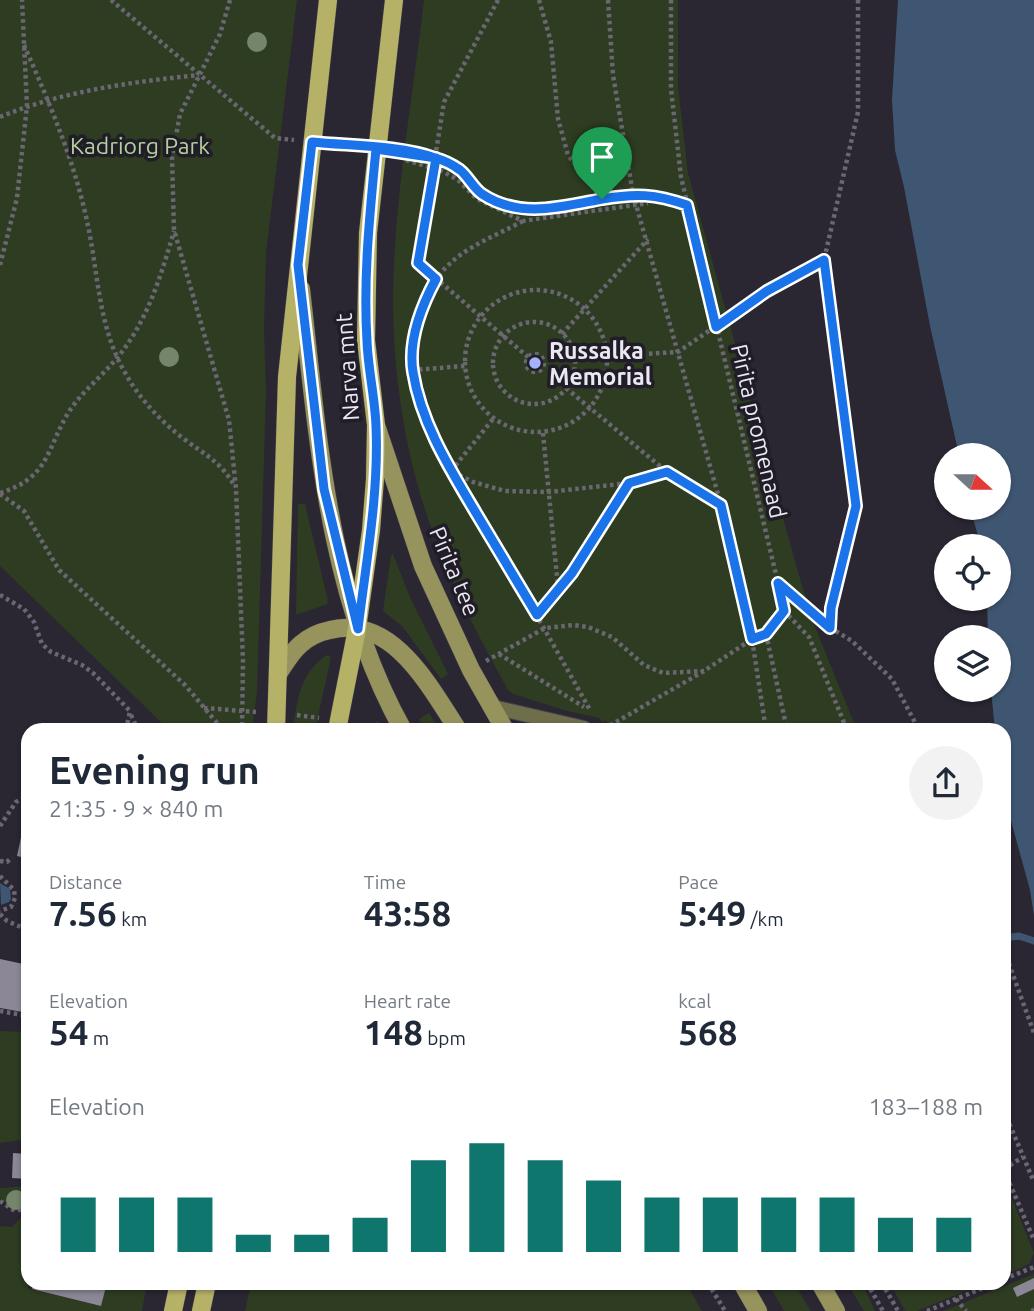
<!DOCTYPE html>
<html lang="en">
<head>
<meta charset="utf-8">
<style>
	body { margin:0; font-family:Ubuntu,sans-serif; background:#f2f2f3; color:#1f2937; height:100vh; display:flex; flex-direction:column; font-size:26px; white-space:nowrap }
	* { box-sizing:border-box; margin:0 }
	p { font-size:23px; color:#747a83 }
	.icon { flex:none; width:38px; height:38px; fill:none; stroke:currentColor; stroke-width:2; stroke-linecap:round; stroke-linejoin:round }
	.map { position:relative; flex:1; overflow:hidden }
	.details { position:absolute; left:21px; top:723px; width:990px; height:567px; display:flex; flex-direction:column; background:#fff; border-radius:21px; box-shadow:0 2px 5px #0004 }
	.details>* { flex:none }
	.needle { width:46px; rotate:111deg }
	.buttons { position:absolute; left:934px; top:443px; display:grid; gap:14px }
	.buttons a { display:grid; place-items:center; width:77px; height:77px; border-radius:50%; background:#fff; box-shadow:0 2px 5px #0004; font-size:35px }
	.pin { position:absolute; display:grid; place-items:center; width:60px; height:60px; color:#fff; margin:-72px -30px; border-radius:50% 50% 50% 0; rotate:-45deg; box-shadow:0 0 7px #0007 }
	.pin .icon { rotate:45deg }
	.round { display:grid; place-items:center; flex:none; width:74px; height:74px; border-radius:37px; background:#f2f2f3 }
	.headline { display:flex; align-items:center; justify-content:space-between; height:119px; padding:0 28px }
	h1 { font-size:38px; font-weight:700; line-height:52px }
	.metrics { display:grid; grid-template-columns:repeat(3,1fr); gap:10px; height:119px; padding:7px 28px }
	.metrics div { display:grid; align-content:center }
	.metrics b { font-size:35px; font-weight:700 }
	.metrics small { font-size:19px; font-weight:400 }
	.metrics p { font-size:19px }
	.chart { height:196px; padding:14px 28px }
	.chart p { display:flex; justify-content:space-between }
	.chart svg { width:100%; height:126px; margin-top:7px; stroke:#0f766e; stroke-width:6 }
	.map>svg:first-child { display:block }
</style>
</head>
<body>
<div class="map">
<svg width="1034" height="1311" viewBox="0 0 1034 1311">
	<rect width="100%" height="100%" fill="#2a2632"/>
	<path fill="#2e3c22" d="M0 0H297L266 253 264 330 266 390 257 692 252 730H169L0 566Z
		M424 0H678V86L688 173 798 572 815 627 857 730H611L606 720 602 722 599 718 567 711 513 694 508 690C483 645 459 599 440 551 404 462 389 360 394 264 398 176 414 88 424 0Z
		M298 504H305L328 601 327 604 296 615Z
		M393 554 410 597 448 674 441 679 402 626 383 611 391 555Z
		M327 655 331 657 330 662 315 730H293C297 700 300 672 327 655Z
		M429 713 440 730H425L419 719Z
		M0 1031 28 1032V1139L0 1143Z
		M1005 1181 1034 1253 1029 1264 1005 1275Z
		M28 1186V1206C14 1210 10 1207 0 1198V1188Z
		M28 1211V1288L101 1306 107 1283H147L142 1311H0V1226L12 1227Z
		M1034 1274V1311H943Z
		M251 1283H686L702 1311H245Z
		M784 1283H794L811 1311H784L772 1290Z
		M847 1283H862L875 1311H864Z
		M890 1283H985L917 1311H905Z"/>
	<path fill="#3f5672" d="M898 0H1034V916L1030 890 1005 799 1004 730H995L991 690H999V637H988L987 599 999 598V546H981L970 508H999V455H959L930 326 904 187 895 150 892 100Z
		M0 883 10 889 11 899 9 902 1 905Z"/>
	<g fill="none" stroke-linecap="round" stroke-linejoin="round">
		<path stroke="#3f5672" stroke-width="7" d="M1004 938 1019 936 1034 941"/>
	</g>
	<path fill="#8b8796" d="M23 828 28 829V872L22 871 25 858 17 856Z
		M27 887H28V918L21 917Z
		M0 959 28 965V1013L0 1008Z
		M13 1153 28 1154V1179L12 1178Z
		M1034 1278V1289L1017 1297 1013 1288Z
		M34 1283H107L101 1306 32 1289Z"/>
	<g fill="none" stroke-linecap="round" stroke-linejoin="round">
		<g stroke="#45414d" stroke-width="16">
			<path id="lane" d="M493 707 584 728 585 730"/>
		</g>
		<g stroke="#45414d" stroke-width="19">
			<path id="secondary" d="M301 289C318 438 328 596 403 730
				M377 428 423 566 471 670 505 730
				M278 674C285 664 291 652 301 644 309 637 320 632 330 630 392 614 430 687 458 730
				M742 1283 758 1311
				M820 1283 836 1311"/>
		</g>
		<g stroke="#45414d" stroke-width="19">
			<path id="primary" d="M276 730 287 377 328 0
				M337 730 357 629 371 530 375 479 376 425 366 340 368 233 394 0
				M173 1311 179 1283
				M201 1311 207 1283"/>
		</g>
		<path stroke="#6a6772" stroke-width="4.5" stroke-dasharray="3.5 3.5" stroke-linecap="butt" d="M111 0 275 138 294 140
			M230 0 220 34 180 114 172 157 174 230 229 420 236 489 243 661 242 730
			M498 0 444 102 418 263 528 357
			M539 0 551 42 558 119 568 155 602 199
			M608 0 613 75 633 194 721 505 752 639 766 730
			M671 0V89L681 177 778 583 784 611 809 637 847 730
			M858 0V112L824 260 856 506 831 608 829 627 852 641 892 679 919 730
			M24 45C49 102 74 160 87 221 97 266 98 315 117 357 132 390 155 417 184 439 204 454 221 462 234 485
			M0 117C63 91 131 82 199 75
			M330 144 360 147
			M397 151 436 158 460 170 480 193 506 206 525 209 546 210 633 194 663 197 687 205
			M406 160 442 171 458 180 477 199 523 221 648 203
			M523 221C490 239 459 248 436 279 421 299 409 347 413 371 423 438 466 497 500 553 531 605 561 658 590 710
			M0 265 17 198 27 106 22 0
			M465 361a71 71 0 1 1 142 0a71 71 0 1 1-142 0Z
			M493 363a41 41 0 1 1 82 0a41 41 0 1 1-82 0Z
			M562 334 648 239
			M526 363a9 9 0 1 1 18 0a9 9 0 1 1-18 0Z
			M607 356 678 352 767 291 824 260
			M412 370 465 366
			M566 388 667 472 721 505
			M543 433 558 587
			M451 471 493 419
			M453 472 473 482 505 491 549 492 629 483 667 472
			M0 493C51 477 46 448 70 410 83 391 102 376 117 358 147 322 161 276 174 231
			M0 494 24 511 59 570 185 685 223 730
			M778 584 829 627
			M0 595 24 609 34 622 42 644 51 652 82 665 93 673 130 711 126 730
			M537 615 572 573 628 484
			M766 634 786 725 789 730
			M499 654 584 707
			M486 661 545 628 574 625 588 627 612 637 644 665 663 673 704 671
			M204 708 256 712
			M131 715 138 730
			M297 715 319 718
			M358 726 372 729 379 724
			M604 729 704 671 752 639 766 634 784 611
			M0 826 16 802 28 796
			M0 861 7 862 12 857
			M0 876 14 890 15 898 11 907 0 911
			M0 914 7 921 28 930
			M1004 950 1034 1033
			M0 1011 28 1016
			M1004 1111 1034 1182
			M1004 1169 1023 1157
			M1004 1170 1034 1240
			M0 1201 15 1211 28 1208
			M1004 1279 1034 1267
			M708 1283 725 1311
			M867 1283 883 1311
			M882 1283 898 1311
			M956 1299 966 1311
			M927 1311 995 1283
			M1032 1311 1034 1309"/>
		<use href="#lane" stroke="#6f6e4b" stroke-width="14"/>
		<use href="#secondary" stroke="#96945c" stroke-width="18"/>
		<use href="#primary" stroke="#b5b268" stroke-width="18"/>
	</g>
	<g fill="#74856b">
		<circle cx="257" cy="42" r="10"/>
		<circle cx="169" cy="357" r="10"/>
		<circle cx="16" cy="1200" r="10"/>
	</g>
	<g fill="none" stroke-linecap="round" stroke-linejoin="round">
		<g stroke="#fff" stroke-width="14">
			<path id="route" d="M602 199C561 207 520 219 482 194 473 188 468 176 460 170 453 165 443 160 435 158 399 145 350 146 312 142L298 265 324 489 358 629C366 562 379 494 376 426 375 398 368 369 367 341 363 277 370 212 376 149L436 158 418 263 436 279C422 305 408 341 413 372 421 423 450 469 476 513 496 547 517 581 537 615L572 573 629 483 667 472 721 505 752 639 766 634 784 611 778 583 830 628 831 608 856 506 824 260 767 291 716 327 687 205C655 194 636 193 602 199"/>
		</g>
		<use href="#route" stroke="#1a73e8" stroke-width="9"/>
	</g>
	<circle fill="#a5b1fc" stroke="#201d28" stroke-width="2.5" cx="535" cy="363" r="7"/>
	<g text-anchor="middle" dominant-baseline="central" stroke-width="7" stroke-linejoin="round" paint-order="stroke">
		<g font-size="23" fill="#b1d29a" stroke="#201d28">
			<text x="140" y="145">Kadriorg Park</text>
		</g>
		<g font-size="23" font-weight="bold" fill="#eae8f0" stroke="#201d28" text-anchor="start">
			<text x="549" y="350">Russalka<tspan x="549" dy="26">Memorial</tspan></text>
		</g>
		<g font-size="23" fill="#eae8f0" stroke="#201d28">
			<text transform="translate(347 367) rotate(-94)">Narva mnt</text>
			<text transform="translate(759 431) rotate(77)">Pirita promenaad</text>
			<text transform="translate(455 571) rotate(67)">Pirita tee</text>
		</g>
	</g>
</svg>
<div class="buttons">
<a><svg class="needle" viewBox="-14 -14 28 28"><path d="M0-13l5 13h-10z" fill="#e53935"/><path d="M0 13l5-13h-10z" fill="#747a83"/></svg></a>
<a><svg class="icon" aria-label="locate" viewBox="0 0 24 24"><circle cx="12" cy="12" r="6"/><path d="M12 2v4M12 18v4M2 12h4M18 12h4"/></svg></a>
<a><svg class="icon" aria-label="layers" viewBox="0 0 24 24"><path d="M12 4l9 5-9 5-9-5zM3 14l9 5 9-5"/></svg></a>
</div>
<div class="pin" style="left:602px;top:199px;background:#1e9e55"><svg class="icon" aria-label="arrive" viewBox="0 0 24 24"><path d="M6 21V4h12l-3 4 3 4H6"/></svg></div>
<section class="details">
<div class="headline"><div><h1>Evening run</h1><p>21:35 · 9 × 840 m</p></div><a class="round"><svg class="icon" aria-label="share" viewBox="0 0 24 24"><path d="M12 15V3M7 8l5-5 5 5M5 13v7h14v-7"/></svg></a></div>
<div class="metrics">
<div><p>Distance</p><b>7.56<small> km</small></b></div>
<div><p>Time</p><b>43:58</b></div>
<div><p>Pace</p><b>5:49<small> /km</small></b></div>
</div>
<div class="metrics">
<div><p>Elevation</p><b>54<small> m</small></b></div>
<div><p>Heart rate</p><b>148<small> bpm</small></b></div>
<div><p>kcal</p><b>568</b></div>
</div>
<div class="chart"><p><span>Elevation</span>183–188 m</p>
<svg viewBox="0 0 160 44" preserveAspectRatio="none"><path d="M5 44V25M15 44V25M25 44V25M35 44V38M45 44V38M55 44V32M65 44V12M75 44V6M85 44V12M95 44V19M105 44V25M115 44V25M125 44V25M135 44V25M145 44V32M155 44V32"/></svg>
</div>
</section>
</div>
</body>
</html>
